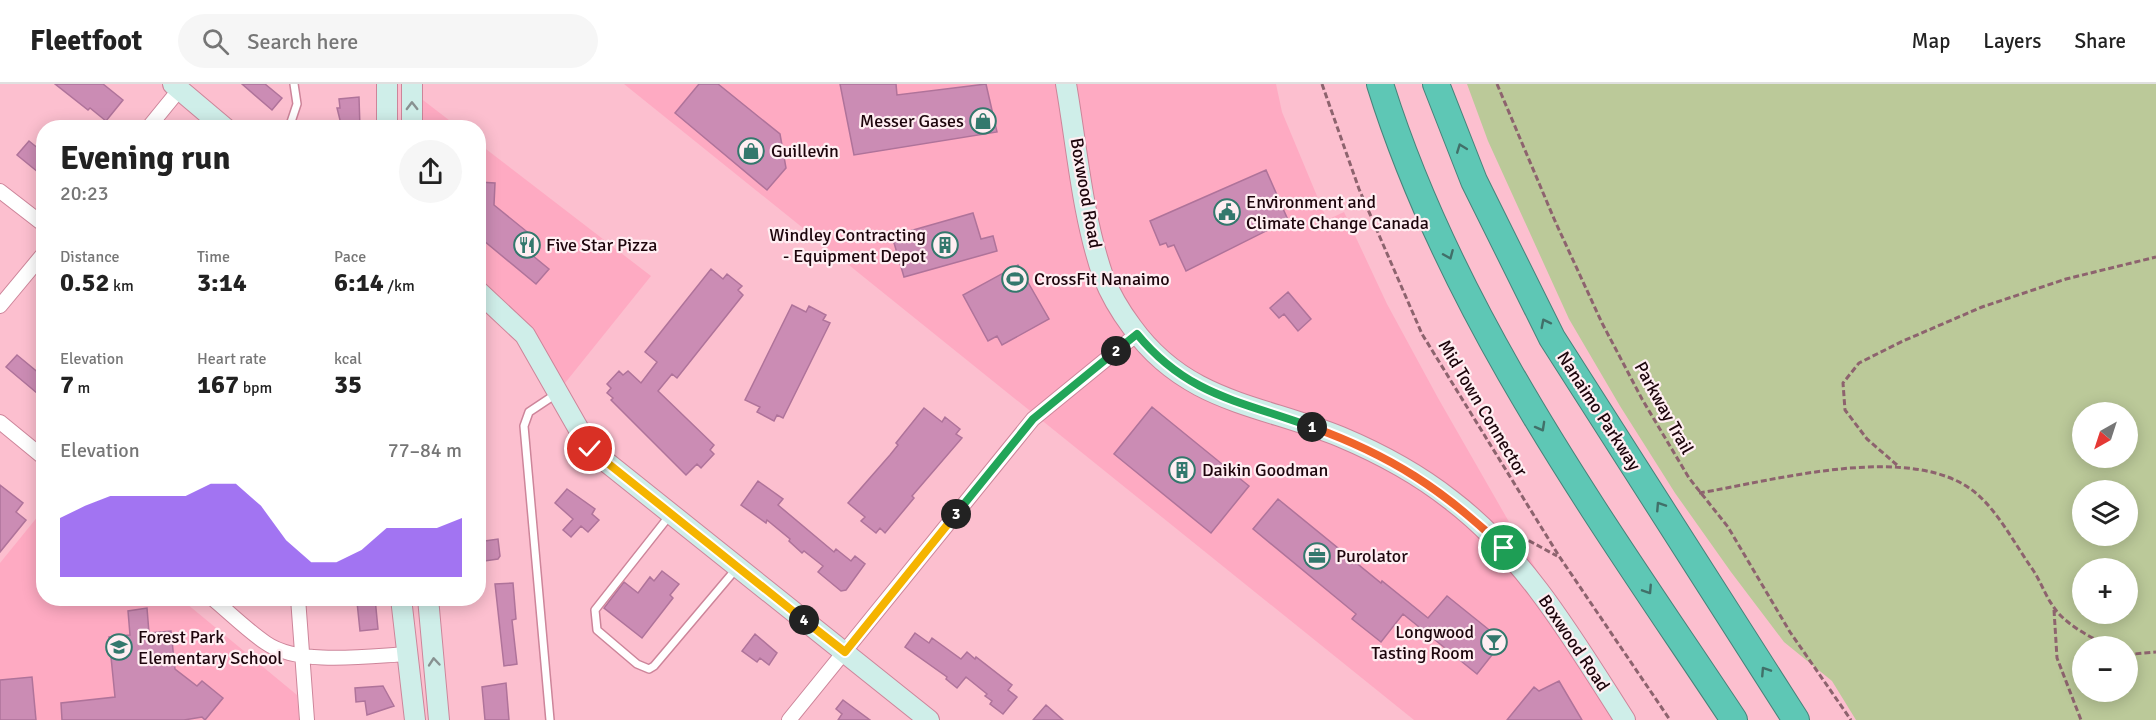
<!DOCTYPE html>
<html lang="en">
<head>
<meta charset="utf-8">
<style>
	body { margin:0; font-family:Signika,sans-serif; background:#f6f6f6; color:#222; height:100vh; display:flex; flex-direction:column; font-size:22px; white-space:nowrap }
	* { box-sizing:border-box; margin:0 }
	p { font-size:20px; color:#767676 }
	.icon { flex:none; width:33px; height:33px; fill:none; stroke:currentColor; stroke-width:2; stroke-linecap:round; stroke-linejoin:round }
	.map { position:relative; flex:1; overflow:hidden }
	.sheet { position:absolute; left:36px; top:36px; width:450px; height:486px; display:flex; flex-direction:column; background:#fff; border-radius:24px; box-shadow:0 3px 15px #0003 }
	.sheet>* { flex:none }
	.needle { width:39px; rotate:219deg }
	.controls { position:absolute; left:2072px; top:318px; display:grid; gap:12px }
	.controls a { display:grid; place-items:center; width:66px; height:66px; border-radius:50%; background:#fff; box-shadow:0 3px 15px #0003; font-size:30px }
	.pin { position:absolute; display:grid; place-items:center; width:51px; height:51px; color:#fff; margin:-26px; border:3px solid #fff; border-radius:50%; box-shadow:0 2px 6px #0007 }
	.km { position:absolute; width:30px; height:30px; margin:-15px; border-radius:50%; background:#222; color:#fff; font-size:16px; line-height:30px; text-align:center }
	.round { display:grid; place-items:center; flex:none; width:63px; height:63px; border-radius:32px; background:#f6f6f6 }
	.overview { display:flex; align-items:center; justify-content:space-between; height:102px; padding:0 24px }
	h1 { font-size:33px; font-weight:800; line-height:45px }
	.figures { display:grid; grid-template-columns:repeat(3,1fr); gap:9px; height:102px; padding:6px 24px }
	.figures div { display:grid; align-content:center }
	.figures b { font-size:26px; font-weight:800 }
	.figures small { font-size:16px; font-weight:400 }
	.figures p { font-size:16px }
	.chart { height:168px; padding:12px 24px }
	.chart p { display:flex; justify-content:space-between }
	.chart svg { width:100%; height:108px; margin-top:6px; fill:#7c3aed; opacity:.7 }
	header { display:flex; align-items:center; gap:36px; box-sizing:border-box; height:84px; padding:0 30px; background:#fff; border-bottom:2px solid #e0e0e0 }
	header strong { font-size:28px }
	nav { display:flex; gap:33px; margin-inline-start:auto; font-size:21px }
	.search { width:420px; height:54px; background:#f6f6f6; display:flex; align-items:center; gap:15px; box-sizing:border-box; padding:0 21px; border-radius:33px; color:#767676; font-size:22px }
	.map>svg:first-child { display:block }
</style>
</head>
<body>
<header>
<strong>Fleetfoot</strong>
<div class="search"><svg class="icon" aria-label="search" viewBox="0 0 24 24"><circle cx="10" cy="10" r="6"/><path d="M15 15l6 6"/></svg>Search here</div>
<nav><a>Map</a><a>Layers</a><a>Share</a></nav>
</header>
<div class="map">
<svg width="2156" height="636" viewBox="0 0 2156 636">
	<rect width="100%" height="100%" fill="#fcbfcf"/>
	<path fill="#feaac2" d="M624 0H1276L1282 28 1327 136 1344 128 1387 220 1438 314 1595 588 1627 636H1414Z
		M419 13 458 43H419Z
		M478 59 651 192 561 304 479 201Z
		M43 426 44 514 181 515 297 611 299 636H0V479Z"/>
	<path fill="#bbc999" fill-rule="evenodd" d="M1467 0H2156V636H1856L1832 597 1784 558 1731 488 1675 409 1620 322 1569 235 1488 57ZM2082 328H2127V374H2082ZM2082 406H2127V452H2082ZM2082 484H2127V530H2082ZM2082 562H2127V608H2082Z"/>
	<path fill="#cb8cb4" stroke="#af739a" stroke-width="1.5" d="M55 0H103L123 16 106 37 90 24 88 26Z
		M242 0H265L282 14 272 26Z
		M699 0H718L780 50 786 84 767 106 675 29Z
		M840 0H896L897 11 986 0 997 48 854 71Z
		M359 13 360 44H342L337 24H340L339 15Z
		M29 57 44 69V93L17 71Z
		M1266 86 1288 136 1186 187 1174 161 1168 163 1166 159 1160 161 1150 137Z
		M478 98 495 99 494 121 531 151 526 157 531 161 527 167 549 185 536 200 478 152Z
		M973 129 981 155 993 152 997 167 904 193 892 152Z
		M1018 181 1049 235 1002 261 997 252 988 257 963 211Z
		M711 185 723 195 727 190 742 202 738 206 743 211 677 294 672 290 658 307 714 361 710 366 714 370 701 384 697 380 686 391 611 316 613 314 607 309 611 304 607 300 619 287 623 291 628 287 641 299 657 278 645 268Z
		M1288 208 1311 235 1298 247 1284 230 1279 234 1270 224Z
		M792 221 806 228 809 222 826 231 823 236 830 239 783 334 777 331 774 337 757 328 760 323 745 316Z
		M17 271 40 290 44 286V315L6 283Z
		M1152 323 1249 402 1211 449 1114 370Z
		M924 324 942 338 945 333 960 345 956 350 962 354 912 412 914 414 885 449 880 444 876 449 861 437 865 433 848 419 890 371 898 361 896 359Z
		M758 397 783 415 778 421 834 468 836 465 851 477 855 472 865 480 846 506 841 507 818 488 823 482 804 467 802 469 789 457 790 455 767 436 766 439 741 421Z
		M0 401 23 419 16 428 26 436 0 468Z
		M567 405 595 425 592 430 599 436 588 448 581 442 571 453 563 446 573 435 555 419Z
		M1278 415 1381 499 1382 497 1428 534 1447 512 1503 557 1477 590 1403 530 1381 558 1352 535 1356 530 1253 445Z
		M498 455 500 472 498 475 478 478V458Z
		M662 487 679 500 670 511 673 514 642 554 604 524 624 498 638 509 650 493 654 497Z
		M513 499 516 535 512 536 517 580 504 582 495 500Z
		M360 514H375L378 545 360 547 357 518H360Z
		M147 524 149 549 171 547 175 585 197 602 202 597 223 614 205 636 202 633 184 636H62L61 619 115 613 109 553 130 551 128 527Z
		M915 549 929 559 932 554 961 575 967 568 975 575 976 573 1012 601 1008 606 1017 613 1003 630 990 620 992 617 985 612 987 610 966 593 957 604 946 595 947 593 905 563Z
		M755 550 777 569 769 581 760 574 757 578 742 567Z
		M32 593 36 636H0V596Z
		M1559 597 1582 636H1507L1534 603 1539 607Z
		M506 599 509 636H485L482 603Z
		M383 602 394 622 367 631 365 617 356 618 355 604Z
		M843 616 870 636H838L842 630 836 625Z
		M1046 621 1063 636H1033Z"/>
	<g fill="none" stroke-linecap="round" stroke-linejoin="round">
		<g stroke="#cd859a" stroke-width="10">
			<path id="lane" d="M289 44 297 20 294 0
				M670 431 595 526 597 546 637 580 649 585 654 582 736 485
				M550 636 524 342 529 328 556 310"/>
		</g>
		<g stroke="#cd859a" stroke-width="16">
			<path id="street" d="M148 44 179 6
				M0 107 44 141
				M0 222 44 169
				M0 338 44 374
				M212 514C230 529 247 546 266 559 299 582 369 572 407 570
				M298 514 307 636
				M789 636 1033 335 1137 250"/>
		</g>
		<g stroke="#cd859a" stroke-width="22">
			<path id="secondary" d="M173 0 225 44
				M412 0V44
				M1066 0C1077 63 1082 131 1103 192 1110 210 1120 227 1132 243 1187 319 1260 320 1341 353 1379 369 1418 390 1451 416 1526 473 1575 558 1625 636
				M387 44V0
				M478 207 525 251 590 365 929 636
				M401 514 415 636
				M428 514 439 636"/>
		</g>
		<g stroke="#47837a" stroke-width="28">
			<path id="highway" d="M1380 0C1453 234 1600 434 1734 636
				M1436 0 1474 97 1552 254 1796 636"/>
		</g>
		<path stroke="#8d636e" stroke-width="3" stroke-dasharray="6 3" stroke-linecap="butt" d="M1322 0 1359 105 1422 250 1559 472 1670 636
			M1497 0 1555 137 1602 239 1642 315 1689 394 1728 443 1790 548 1851 636
			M1897 381 1867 355 1845 326 1843 299 1859 279 1903 257 1982 223 2066 195 2156 173
			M1699 409C1773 397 1915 356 1977 410 1999 429 2016 462 2033 486 2041 498 2045 511 2053 522 2063 539 2093 556 2112 562
			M1513 448 1557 472
			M2054 526 2057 574 2081 636
			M2127 567 2134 570 2156 568"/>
		<use href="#lane" stroke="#fff" stroke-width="7"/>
		<use href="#street" stroke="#fff" stroke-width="14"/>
		<use href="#secondary" stroke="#cfeee9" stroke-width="20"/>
		<use href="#highway" stroke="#5ec7b5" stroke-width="26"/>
	</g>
	<defs><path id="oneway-chevron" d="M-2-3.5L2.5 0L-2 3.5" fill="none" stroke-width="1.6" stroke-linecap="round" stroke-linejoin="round" transform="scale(1.5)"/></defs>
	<g stroke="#889191">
		<use href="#oneway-chevron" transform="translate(412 22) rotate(-91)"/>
		<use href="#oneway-chevron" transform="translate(434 578) rotate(-95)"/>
	</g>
	<g stroke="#417069">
		<use href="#oneway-chevron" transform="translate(1461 64) rotate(-111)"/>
		<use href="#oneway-chevron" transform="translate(1449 171) rotate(67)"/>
		<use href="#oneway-chevron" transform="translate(1545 239) rotate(-117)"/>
		<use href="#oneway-chevron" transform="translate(1541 343) rotate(61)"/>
		<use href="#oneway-chevron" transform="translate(1660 422) rotate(-123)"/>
		<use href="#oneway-chevron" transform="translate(1648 506) rotate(57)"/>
		<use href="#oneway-chevron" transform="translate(1765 587) rotate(-123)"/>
	</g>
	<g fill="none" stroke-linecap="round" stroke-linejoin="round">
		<g stroke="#fff" stroke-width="12">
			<path id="split-1" d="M1312 343C1390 371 1444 406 1504 464"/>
		</g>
		<g stroke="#fff" stroke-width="12">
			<path id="split-2" d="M1116 267 1137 250C1188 312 1241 317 1312 343"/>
		</g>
		<g stroke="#fff" stroke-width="12">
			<path id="split-3" d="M956 430 1033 335 1116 267"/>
		</g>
		<g stroke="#fff" stroke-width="12">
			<path id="split-4" d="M804 536 845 568 956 430"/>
		</g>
		<g stroke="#fff" stroke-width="12">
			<path id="split-5" d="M590 365 804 536"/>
		</g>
		<use href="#split-1" stroke="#f0652b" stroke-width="8"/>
		<use href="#split-2" stroke="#22a559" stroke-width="8"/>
		<use href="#split-3" stroke="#22a559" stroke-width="8"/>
		<use href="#split-4" stroke="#f5b400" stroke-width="8"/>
		<use href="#split-5" stroke="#f5b400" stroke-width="8"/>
	</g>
	<defs>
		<g id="shop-ring" transform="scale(1.35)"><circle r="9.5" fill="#ffeef2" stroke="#33786d" stroke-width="1.5"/><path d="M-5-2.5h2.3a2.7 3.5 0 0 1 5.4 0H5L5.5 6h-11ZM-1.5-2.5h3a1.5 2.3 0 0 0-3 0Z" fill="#33786d"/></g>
		<g id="civic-ring" transform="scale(1.35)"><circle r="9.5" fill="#ffeef2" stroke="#33786d" stroke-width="1.5"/><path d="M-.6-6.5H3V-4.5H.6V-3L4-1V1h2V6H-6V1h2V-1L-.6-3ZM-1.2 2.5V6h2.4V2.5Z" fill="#33786d"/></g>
		<g id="restaurant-ring" transform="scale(1.35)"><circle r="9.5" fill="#ffeef2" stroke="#33786d" stroke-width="1.5"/><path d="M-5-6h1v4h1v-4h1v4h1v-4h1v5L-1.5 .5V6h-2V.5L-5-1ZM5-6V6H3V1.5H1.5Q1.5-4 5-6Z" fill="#33786d"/></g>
		<g id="building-ring" transform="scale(1.35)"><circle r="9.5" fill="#ffeef2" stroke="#33786d" stroke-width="1.5"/><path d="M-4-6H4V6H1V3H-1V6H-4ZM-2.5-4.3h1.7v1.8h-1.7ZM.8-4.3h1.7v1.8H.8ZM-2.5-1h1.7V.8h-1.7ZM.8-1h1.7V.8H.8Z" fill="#33786d"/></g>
		<g id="stadium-ring" transform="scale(1.35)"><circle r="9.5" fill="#ffeef2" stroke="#33786d" stroke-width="1.5"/><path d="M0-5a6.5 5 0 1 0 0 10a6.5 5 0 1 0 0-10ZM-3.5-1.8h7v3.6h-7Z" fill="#33786d"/></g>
		<g id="office-ring" transform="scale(1.35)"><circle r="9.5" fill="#ffeef2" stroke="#33786d" stroke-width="1.5"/><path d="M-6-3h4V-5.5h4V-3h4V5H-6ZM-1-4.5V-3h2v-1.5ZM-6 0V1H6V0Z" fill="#33786d"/></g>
		<g id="bar-ring" transform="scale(1.35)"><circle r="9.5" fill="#ffeef2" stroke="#33786d" stroke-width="1.5"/><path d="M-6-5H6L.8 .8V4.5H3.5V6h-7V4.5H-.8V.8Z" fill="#33786d"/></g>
		<g id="school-ring" transform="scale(1.35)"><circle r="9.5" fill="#ffeef2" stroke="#33786d" stroke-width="1.5"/><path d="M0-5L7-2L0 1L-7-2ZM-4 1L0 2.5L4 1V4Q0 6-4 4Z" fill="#33786d"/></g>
	</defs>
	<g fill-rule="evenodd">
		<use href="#shop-ring" x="983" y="37"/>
		<use href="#shop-ring" x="751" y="67"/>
		<use href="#civic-ring" x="1227" y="128"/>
		<use href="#restaurant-ring" x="527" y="161"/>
		<use href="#building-ring" x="945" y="161"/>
		<use href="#stadium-ring" x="1015" y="195"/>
		<use href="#building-ring" x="1182" y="386"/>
		<use href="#office-ring" x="1317" y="472"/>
		<use href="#bar-ring" x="1494" y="558"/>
		<use href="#school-ring" x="119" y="563"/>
	</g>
	<g text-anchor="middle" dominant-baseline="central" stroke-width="4.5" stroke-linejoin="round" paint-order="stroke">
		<g font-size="18" fill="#1d050c" stroke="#ffeef2" text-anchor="start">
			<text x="964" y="37" text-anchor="end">Messer Gases</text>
			<text x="771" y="67">Guillevin</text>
			<text x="1246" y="118">Environment and<tspan x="1246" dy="21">Climate Change Canada</tspan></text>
			<text x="926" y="151" text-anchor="end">Windley Contracting<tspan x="926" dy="21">- Equipment Depot</tspan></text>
			<text x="546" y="161">Five Star Pizza</text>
			<text x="1034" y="195">CrossFit Nanaimo</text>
			<text x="1202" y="386">Daikin Goodman</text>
			<text x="1336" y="472">Purolator</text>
			<text x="1474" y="548" text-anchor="end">Longwood<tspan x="1474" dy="21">Tasting Room</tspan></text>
			<text x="138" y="553">Forest Park<tspan x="138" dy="21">Elementary School</tspan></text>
		</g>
		<g font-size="18" fill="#1d050c" stroke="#ffeef2">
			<text transform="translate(1086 109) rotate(80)">Boxwood Road</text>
			<text transform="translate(1483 324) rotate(59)">Mid Town Connector</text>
			<text transform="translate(1664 324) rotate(61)">Parkway Trail</text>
			<text transform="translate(1599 327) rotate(57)">Nanaimo Parkway</text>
			<text transform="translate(1574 559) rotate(56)">Boxwood Road</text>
		</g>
	</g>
</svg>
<div class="controls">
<a><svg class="needle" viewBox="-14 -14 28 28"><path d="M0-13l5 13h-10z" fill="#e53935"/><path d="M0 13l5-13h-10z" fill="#767676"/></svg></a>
<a><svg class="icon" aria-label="layers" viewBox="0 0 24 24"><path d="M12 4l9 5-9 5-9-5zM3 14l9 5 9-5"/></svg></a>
<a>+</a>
<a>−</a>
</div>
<div class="pin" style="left:1504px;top:464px;background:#1e9e55"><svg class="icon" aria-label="arrive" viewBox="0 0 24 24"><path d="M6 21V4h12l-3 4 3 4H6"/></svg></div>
<div class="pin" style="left:590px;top:365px;background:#d93025"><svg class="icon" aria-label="check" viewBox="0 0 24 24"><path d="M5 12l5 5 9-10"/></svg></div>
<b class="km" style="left:1312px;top:343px">1</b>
<b class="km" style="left:1116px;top:267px">2</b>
<b class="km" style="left:956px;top:430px">3</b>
<b class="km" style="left:804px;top:536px">4</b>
<section class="sheet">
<div class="overview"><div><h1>Evening run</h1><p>20:23</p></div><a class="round"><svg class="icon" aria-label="share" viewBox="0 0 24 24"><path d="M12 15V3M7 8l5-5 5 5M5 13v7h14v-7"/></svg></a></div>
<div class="figures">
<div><p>Distance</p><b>0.52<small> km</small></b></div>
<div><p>Time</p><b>3:14</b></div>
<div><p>Pace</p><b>6:14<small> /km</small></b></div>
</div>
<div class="figures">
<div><p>Elevation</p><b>7<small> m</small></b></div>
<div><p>Heart rate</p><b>167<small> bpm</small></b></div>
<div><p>kcal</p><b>35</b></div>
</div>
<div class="chart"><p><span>Elevation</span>77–84 m</p>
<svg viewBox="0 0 160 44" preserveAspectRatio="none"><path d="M0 44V20L10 15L20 11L30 11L40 11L50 11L60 6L70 6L80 15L90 29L100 38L110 38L120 33L130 24L140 24L150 24L160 20V44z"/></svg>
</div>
</section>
</div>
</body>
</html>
